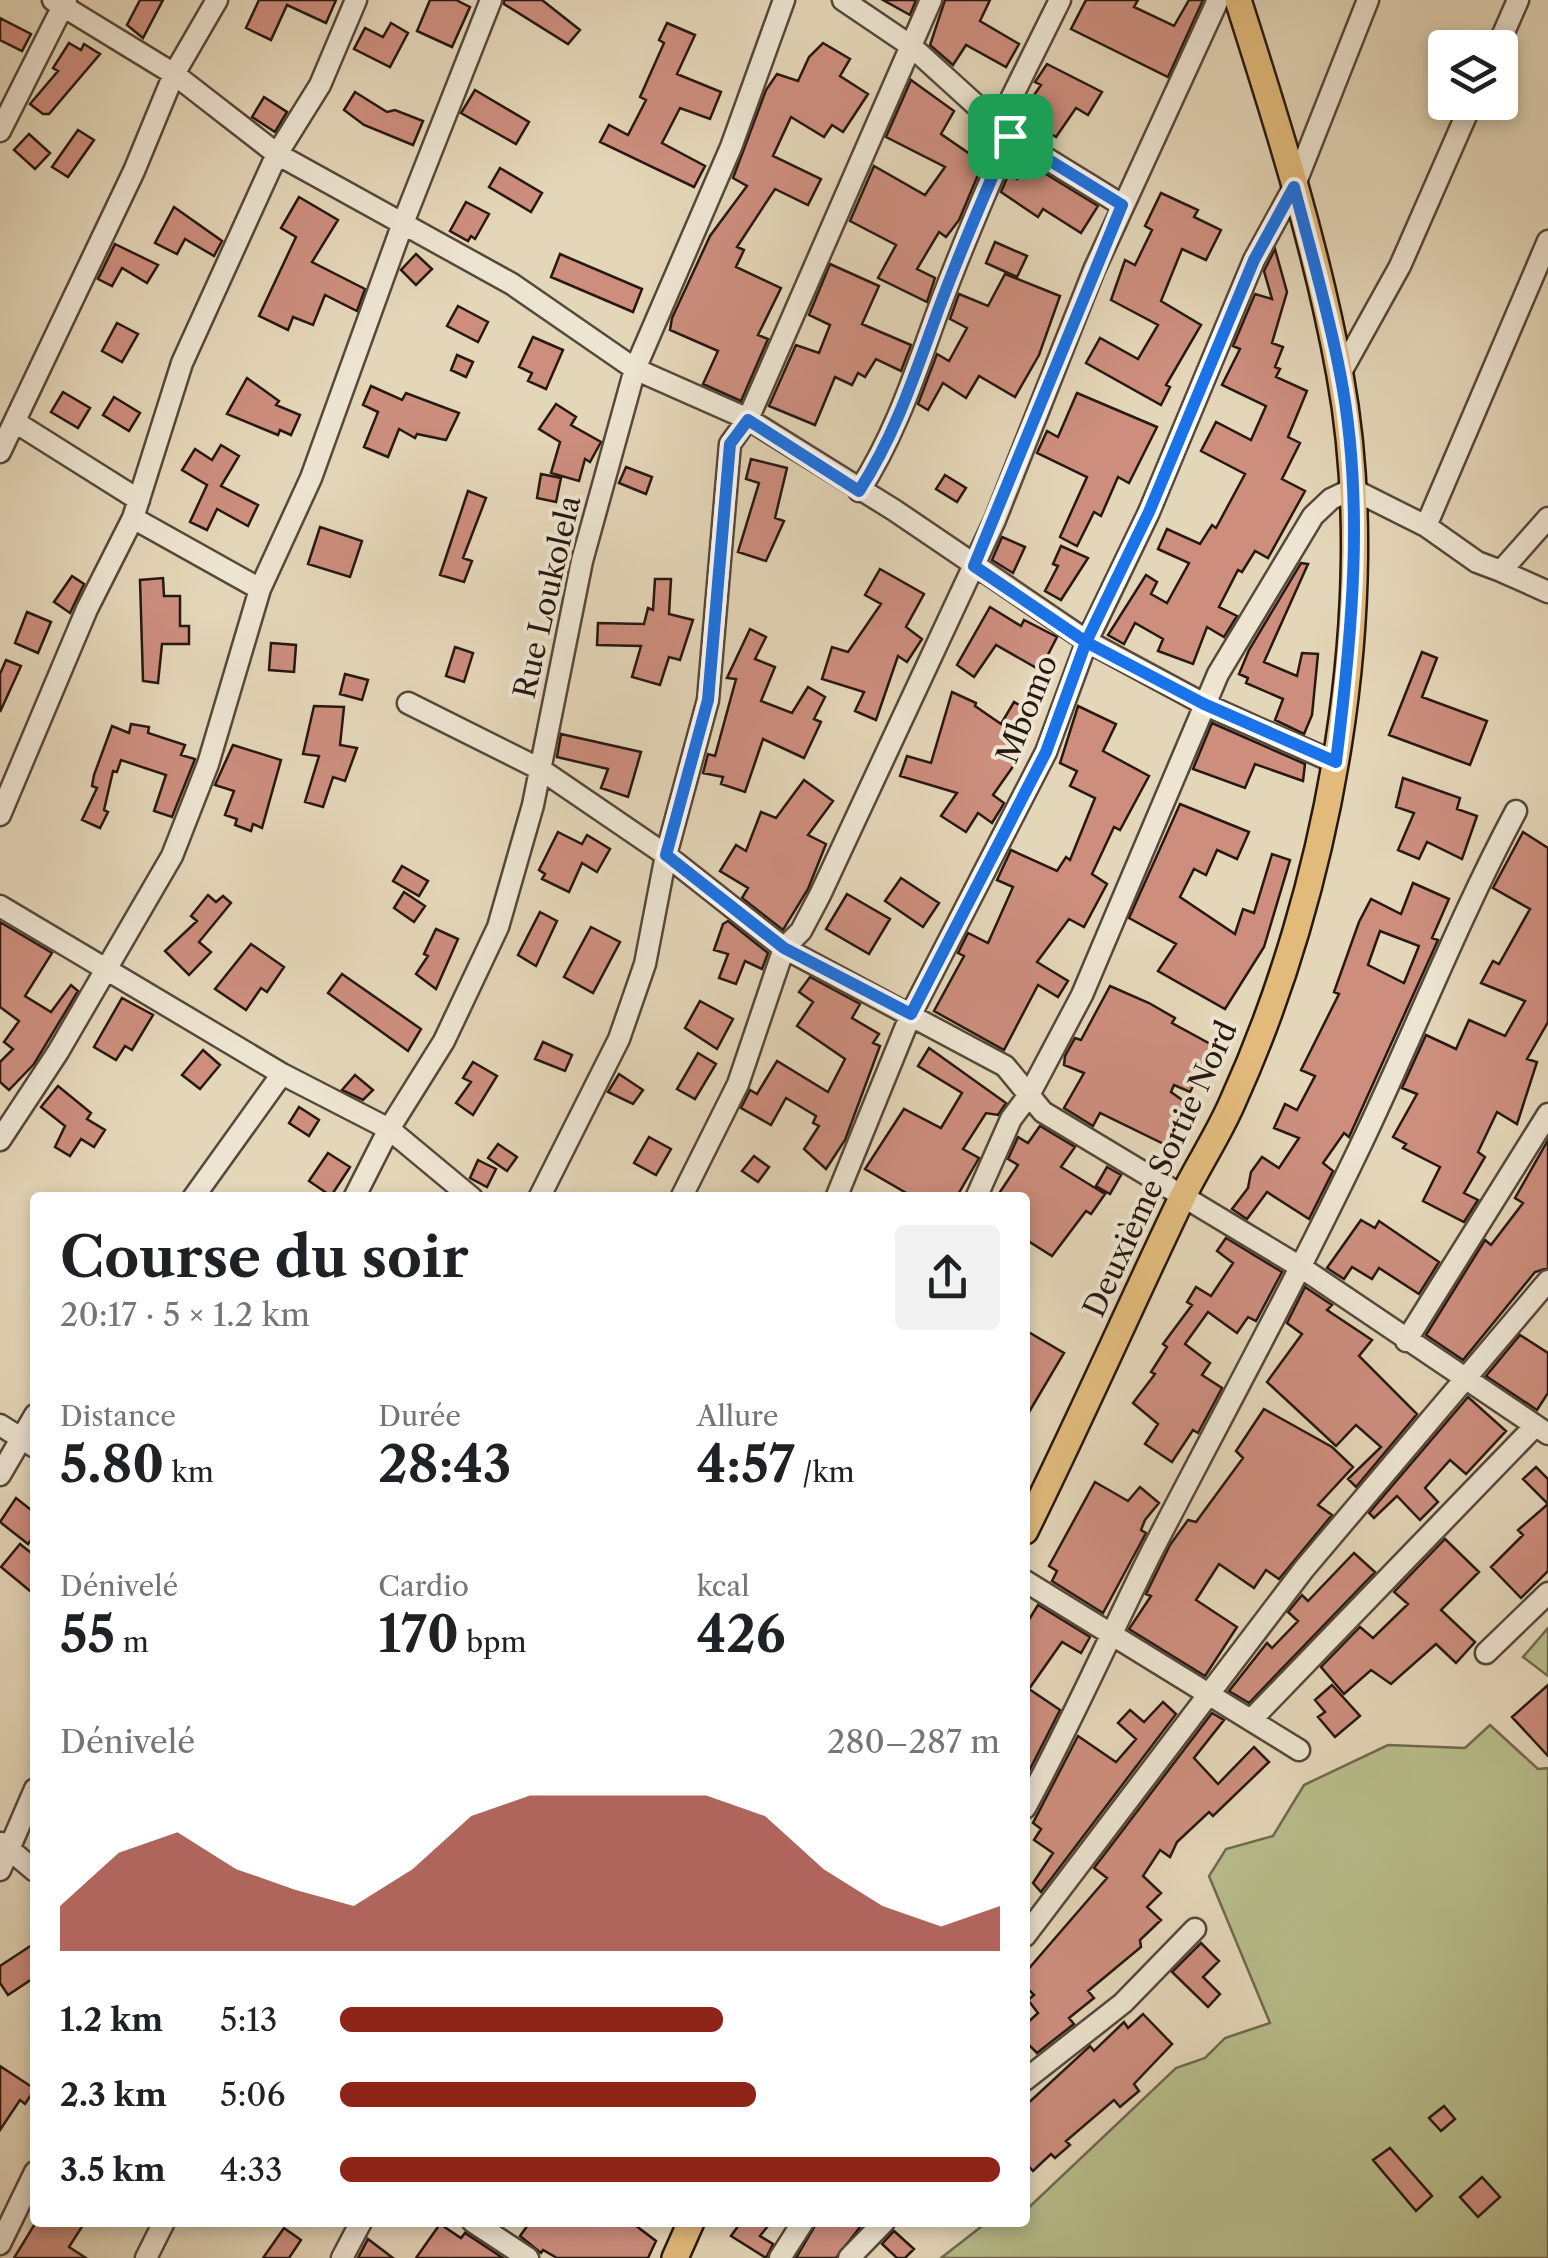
<!DOCTYPE html>
<html lang="fr">
<head>
<meta charset="utf-8">
<style>
	body { margin:0; font-family:"Libre Caslon Text",serif; background:#f2f2f2; color:#202124; height:100vh; display:flex; flex-direction:column; font-size:38px; white-space:nowrap }
	* { box-sizing:border-box; margin:0 }
	p { font-size:32px; color:#757577 }
	.icon { flex:none; width:55px; height:55px; fill:none; stroke:currentColor; stroke-width:2; stroke-linecap:round; stroke-linejoin:round }
	.map { position:relative; flex:1; overflow:hidden }
	.panel { position:absolute; left:30px; top:1192px; width:1000px; height:1035px; display:flex; flex-direction:column; background:#fff; border-radius:10px; box-shadow:0 5px 15px #0003 }
	.panel>* { flex:none }
	.fabs { position:absolute; left:1428px; top:30px; display:grid; gap:20px }
	.fabs a { display:grid; place-items:center; width:90px; height:90px; border-radius:10px; background:#fff; box-shadow:0 5px 15px #0003; font-size:50px }
	.pin { position:absolute; display:grid; place-items:center; width:85px; height:85px; color:#fff; margin:-42px; border-radius:20px; box-shadow:0 5px 15px #0006 }
	.round { display:grid; place-items:center; flex:none; width:105px; height:105px; border-radius:10px; background:#f2f2f2 }
	.overview { display:flex; align-items:center; justify-content:space-between; height:170px; padding:0 30px }
	h1 { font-size:55px; font-weight:800; line-height:75px }
	.metrics { display:grid; grid-template-columns:repeat(3,1fr); gap:15px; height:170px; padding:10px 30px }
	.metrics div { display:grid; align-content:center }
	.metrics b { font-size:50px; font-weight:800 }
	.metrics small { font-size:28px; font-weight:400 }
	.metrics p { font-size:28px }
	.chart { height:280px; padding:20px 30px }
	.chart p { display:flex; justify-content:space-between }
	.chart svg { width:100%; height:180px; margin-top:10px; fill:#8f2418; opacity:.7 }
	ul { padding:0 30px; list-style:none; font-size:32px }
	li { display:grid; grid-template-columns:160px 120px 1fr; align-items:center; height:75px }
	li i { height:25px; border-radius:12px; background:#8f2418 }
	.map>svg:first-child { display:block }
</style>
</head>
<body>
<div class="map">
<svg width="1548" height="2258" viewBox="0 0 1548 2258">
	<rect width="100%" height="100%" fill="#e4d6b8"/>
	<filter id="stains"><feTurbulence type="fractalNoise" baseFrequency=".002" numOctaves="4"/><feColorMatrix values="0 0 0 0 .2 0 0 0 0 .09 0 0 0 0 .02 0 0 0 .5 -.17"/></filter>
	<radialGradient id="worn" r=".72"><stop offset=".6" stop-color="#630" stop-opacity="0"/><stop offset="1" stop-color="#630" stop-opacity=".3"/></radialGradient>
	<path fill="#b8bd8c" stroke="#706a4e" stroke-width="2.5" d="M1548 1628V1676L1523 1657Z
		M1490 1725 1538 1769 1548 1768V2258H941L986 2223 1025 2222V2211L1176 2068 1205 2058 1225 2038 1270 2023 1209 1876 1226 1849 1273 1836 1304 1785 1388 1745 1465 1748Z"/>
	<path fill="#cd8e7e" stroke="#271810" stroke-width="2.5" fill-rule="evenodd" d="M140 0H163L143 38 127 25Z
		M259 0H336L326 23 287 5 271 40 246 28Z
		M430 0H456L470 7 452 47 417 31Z
		M504 0H542L580 30 568 44 504 4Z
		M883 0H916L910 15Z
		M945 0H990L980 21 1019 44 1006 67 966 45 953 65 930 45Z
		M1086 0H1138L1134 7 1174 26 1189 0H1203L1168 77 1071 29Z
		M0 18 31 34 22 51 0 40Z
		M391 23 408 33 390 67 354 49 365 28 383 37Z
		M667 23 695 35 677 74 721 92 710 119 680 108 662 143 705 166 694 187 600 142 609 125 628 135 646 100 640 97 664 43 659 40Z
		M69 43 81 50 84 44 100 54 49 114H43L30 104 58 71 53 68Z
		M823 43 850 59 840 76 868 94 843 132 832 125 824 137 791 117 773 156 821 179 808 205 775 189 737 247 744 250 736 267 781 288 758 335 768 339 741 401 703 384 718 351 670 330 672 318 710 236 747 186 733 178 766 90 777 74 798 81 809 57Z
		M1047 64 1102 92 1088 115 1076 108 1056 137 1021 114 1041 85 1035 82Z
		M911 80 954 111 941 134 983 163 959 220 946 237 939 232 917 269 935 278 927 302 878 278 896 245 850 221 874 166 925 195 945 167 886 137Z
		M475 90 529 122 516 144 461 113Z
		M355 92 387 112 395 110 423 121 413 145 364 125 344 110Z
		M264 97 287 112 275 132 252 117Z
		M78 130 94 140 68 177 52 167Z
		M29 134 50 153 35 169 14 150Z
		M1028 163 1098 206 1081 233 1043 209 1038 217 1001 192 1009 173 1017 179Z
		M500 168 542 193 531 212 489 187Z
		M1161 193 1198 210 1194 217 1221 230 1206 260 1182 249 1161 301 1201 325 1166 385 1170 387 1161 405 1086 363 1100 338 1138 359 1158 325 1111 300 1125 260 1135 265 1152 230 1145 226Z
		M299 197 338 220 312 262 365 289 357 311 325 295 313 325 293 317 288 330 259 316 296 237 281 228Z
		M466 202 489 214 475 239 471 236 468 241 450 231Z
		M174 207 222 241 214 256 185 239 177 254 155 243Z
		M995 242 1027 256 1017 277 986 263Z
		M115 244 158 265 147 283 122 268 112 286 98 279Z
		M1275 249 1287 292 1272 343 1283 347 1275 367 1280 369 1276 377 1307 391 1288 437 1300 443 1282 479 1305 491 1268 558 1255 551 1242 572 1238 570 1219 607 1237 616 1224 637 1207 627 1193 664 1158 651 1163 639 1135 623 1124 644 1108 635 1146 575 1157 582 1151 594 1167 603 1189 563 1158 549 1167 529 1200 544 1212 525 1216 528 1245 474 1201 451 1216 422 1251 440 1266 406 1222 385 1240 349 1233 346 1255 294 1272 299 1264 271Z
		M416 254 432 269 416 285 401 270Z
		M560 254 642 289 633 312 551 277Z
		M830 264 879 286 862 324 911 345 901 371 876 359 865 377 858 373 852 385 835 377 815 425 769 406 796 345 819 353 830 325 809 315Z
		M1005 274 1060 296 1039 355 1015 397 979 376 966 398 943 383 928 410 918 404 937 354 949 361 967 328 950 319 959 294 988 306Z
		M458 306 488 322 478 342 447 326Z
		M117 323 138 334 122 362 102 351Z
		M533 337 563 350 546 389 528 381 532 373 519 367Z
		M457 355 473 362 466 377 451 370Z
		M247 378 279 401 276 405 300 415 291 435 280 430 278 435 227 414Z
		M371 386 402 400 406 393 459 413 446 440 417 434 415 438 399 429 388 457 364 447 378 412 363 405Z
		M63 392 90 408 78 428 51 412Z
		M1077 393 1157 427 1129 483 1118 477 1101 516 1094 512 1077 546 1060 537 1087 477 1037 453 1047 431 1058 437Z
		M114 397 140 413 129 431 103 415Z
		M556 404 576 417 571 425 601 442 590 462 585 459 579 481 551 473 560 442 539 429Z
		M221 445 239 456 221 486 258 505 248 526 217 509 207 530 190 522 207 485 182 470 195 449 212 460Z
		M751 459 787 468 775 518 784 521 766 561 738 552 759 483 746 479Z
		M626 467 652 477 646 494 619 483Z
		M541 474 561 478 556 502 537 498Z
		M945 475 966 488 957 502 936 489Z
		M468 491 486 498 463 558 472 561 464 582 440 575Z
		M320 527 362 541 350 577 308 564Z
		M1002 537 1025 547 1013 573 992 560Z
		M1061 546 1088 558 1061 600 1045 591 1058 566 1053 564Z
		M1301 563 1308 564 1264 662 1297 676 1302 653 1318 654 1312 715 1304 734 1275 720 1283 699 1246 683 1248 678 1239 674 1249 650Z
		M880 569 924 594 906 627 922 639 907 662 898 656 876 720 855 711 864 692 822 679 832 647 848 652 881 604 865 595Z
		M72 576 84 584 70 613 54 602Z
		M163 578 164 596H180V626H189V644H162L158 683 143 681 140 580Z
		M655 579H671L669 614 693 620 680 660 669 657 660 685 632 677 641 646 597 645 598 623 644 624 648 608 653 610Z
		M990 607 1021 626 1024 620 1057 637 1040 670 996 645 974 677 957 665Z
		M27 612 51 622 38 653 15 643Z
		M750 629 766 637 755 659 775 667 761 701 792 713 808 687 825 697 814 719 821 722 804 758 763 739 745 792 721 784 723 777 703 773 708 754 715 756 736 679 727 678Z
		M271 643 296 645 294 672 269 670Z
		M455 647 473 653 464 682 446 676Z
		M1422 652 1437 658 1422 697 1487 721 1470 765 1389 735Z
		M6 660 21 666 0 712V674Z
		M345 674 368 680 362 700 340 694Z
		M952 692 976 703 975 706 1001 724 1014 702 1035 714 1012 768 993 795 1004 803 1000 810 992 823 978 813 966 832 941 816 957 793 900 776 907 756 931 763Z
		M314 706 344 707 340 745 357 748 345 781 333 777 323 807 305 802 319 756 303 754Z
		M1078 706 1116 724 1103 751 1149 776 1120 830 1114 827 1092 874 1107 884 1084 927 1069 919 1037 962 1068 981 1058 997 1038 985 1004 1050 934 1011 964 956 958 953 968 933 988 943 1013 887 997 880 1011 850 1057 871 1066 857 1070 860 1095 798 1070 786 1077 771 1060 763Z
		M1212 723 1305 764 1303 781 1255 764 1245 788 1193 769Z
		M131 724 149 727 148 733 185 745 181 755 195 759 172 817 154 811 166 775 121 760 117 772 113 771 104 810 108 812 100 828 82 820 97 788 92 786 94 775 112 726 129 733Z
		M561 734 641 752 628 797 601 788 608 769 557 757Z
		M233 745 281 760 262 828 253 824 251 831 235 825 237 819 225 815 234 791 215 785Z
		M1403 778 1460 798 1457 809 1477 816 1462 859 1427 842 1419 859 1398 850 1414 813 1396 807Z
		M804 780 833 801 808 835 826 844 808 889 783 930 742 898 748 888 720 871 736 845 746 851 761 812 776 818Z
		M1180 804 1249 832 1237 859 1217 850 1206 875 1194 869 1180 897 1235 934 1243 909 1254 913 1272 854 1290 860 1264 947 1225 1009 1158 971 1176 944 1129 918Z
		M558 832 582 844 587 835 610 849 597 872 582 863 569 892 542 879 545 874 539 870Z
		M1523 832 1548 848V1022L1527 1059 1537 1062 1517 1124 1497 1112 1478 1152 1485 1157 1464 1193 1478 1200 1464 1222 1423 1201 1440 1167 1403 1148 1406 1144 1393 1137 1417 1094 1402 1088 1426 1035 1456 1049 1469 1020 1505 1036 1525 1001 1481 983 1493 961 1499 964 1530 909 1493 888Z
		M402 866 428 881 419 896 393 881Z
		M901 878 939 903 923 927 885 901Z
		M1413 883 1449 899 1432 938 1438 940 1349 1137 1344 1133 1323 1163 1333 1171 1309 1219 1267 1192 1247 1219 1232 1209 1248 1188 1251 1172 1262 1157 1279 1168 1299 1138 1274 1128 1285 1104 1297 1110 1315 1076 1301 1070 1339 994 1334 992 1359 922 1371 899 1401 914ZM1380 931 1419 946 1404 983 1368 965Z
		M404 892 425 906 414 922 394 908Z
		M847 894 890 919 869 954 826 929Z
		M208 895 216 902 223 896 231 903 199 942 211 952 189 975 165 951 197 921 191 916Z
		M540 912 557 921 536 966 518 955Z
		M728 921 768 953 762 969 745 961 736 984 719 978 728 954 714 950 723 924Z
		M0 922 52 953 25 996 51 1012 71 985 78 991 34 1064 9 1090 0 1082V1062L13 1049 4 1042 19 1021 0 1007Z
		M591 927 620 942 593 993 564 977Z
		M436 929 458 939 436 989 416 974 428 956 424 954Z
		M251 944 284 967 267 992 261 988 246 1010 215 989Z
		M342 974 421 1029 408 1051 328 993Z
		M810 977 860 1004 852 1018 879 1034 873 1043 880 1046 845 1140 826 1169 804 1149 819 1126 813 1123 816 1116 786 1098 771 1125 741 1108 750 1090 757 1094 777 1061 828 1092 845 1059 797 1026 813 1002 799 992Z
		M1110 986 1149 1003 1175 1018 1172 1023 1214 1046 1190 1092 1174 1085 1171 1092 1185 1102 1170 1147 1100 1113 1093 1126 1064 1108 1084 1073 1064 1065 1065 1056 1075 1038 1081 1040Z
		M122 998 153 1015 132 1050 125 1046 116 1060 94 1047Z
		M700 1001 733 1019 717 1049 685 1028Z
		M543 1042 572 1055 565 1071 535 1059Z
		M929 1048 1006 1103 998 1115 986 1113 963 1149 979 1158 956 1198H915L865 1169 904 1109 941 1128 962 1093 918 1066Z
		M203 1050 220 1065 200 1089 182 1075Z
		M698 1053 716 1064 695 1099 677 1089Z
		M473 1062 497 1076 473 1115 456 1103 471 1082 463 1078Z
		M619 1074 643 1090 633 1104 608 1092Z
		M355 1075 373 1090 363 1100 342 1090Z
		M58 1086 91 1113 87 1119 105 1130 94 1147 81 1139 70 1156 55 1147 65 1126 41 1107Z
		M299 1107 319 1120 309 1136 289 1123Z
		M1040 1126 1075 1147 1061 1167 1105 1194 1091 1214 1086 1211 1052 1256 1025 1239V1198H996L1018 1165 1008 1159 1018 1137 1028 1143Z
		M649 1137 671 1149 656 1175 634 1163Z
		M1548 1140V1268L1535 1272 1463 1360 1426 1335 1485 1240 1491 1245 1523 1203 1515 1198Z
		M498 1144 517 1157 507 1171 488 1158Z
		M328 1153 350 1167 331 1196 309 1181Z
		M754 1156 769 1167 758 1182 742 1171Z
		M478 1160 496 1169 487 1187 470 1178Z
		M1107 1167 1121 1175 1110 1194 1096 1186Z
		M1361 1220 1375 1228 1379 1221 1439 1262 1419 1294 1379 1268 1372 1279 1352 1267 1344 1279 1327 1268Z
		M1226 1238 1282 1272 1256 1321 1248 1317 1237 1333 1208 1312 1185 1344 1210 1363 1202 1375 1222 1388 1198 1433 1193 1430 1172 1462 1145 1444 1158 1424 1133 1403 1155 1374 1151 1372 1167 1347 1163 1344 1192 1305 1187 1302 1196 1287 1211 1296 1233 1263 1217 1251Z
		M1305 1287 1332 1305 1327 1310 1372 1340 1359 1356 1417 1414 1356 1487 1348 1479 1381 1447 1356 1425 1336 1446 1267 1382 1302 1334 1287 1323Z
		M1025 1330 1064 1353 1025 1419Z
		M1520 1335 1548 1353V1393L1537 1410 1486 1376Z
		M1468 1397 1506 1431 1466 1474 1450 1460 1425 1488 1438 1502 1420 1520 1397 1496 1374 1518 1369 1513Z
		M1264 1409 1332 1447 1353 1467 1318 1505 1332 1515 1279 1579 1266 1570 1254 1588 1219 1564 1196 1600 1237 1627 1205 1676 1129 1629 1151 1596 1146 1594 1170 1545 1188 1520 1196 1522 1243 1458 1236 1451Z
		M1536 1467 1548 1479V1571L1521 1598 1491 1567 1523 1535 1518 1530 1548 1504 1523 1479Z
		M1095 1482 1128 1501 1140 1487 1159 1503 1145 1520 1141 1530 1146 1533 1103 1613 1052 1581 1057 1571 1049 1566Z
		M16 1498 35 1513V1535L28 1544 0 1522Z
		M1445 1539 1479 1572 1441 1610 1475 1642 1456 1663 1436 1644 1391 1684 1371 1670 1344 1694 1321 1667 1360 1627 1373 1638 1408 1604 1394 1592Z
		M20 1544 35 1556V1595L1 1567Z
		M1354 1553 1375 1572 1249 1703 1229 1691 1267 1643 1272 1648 1298 1621 1288 1612 1302 1595 1308 1601Z
		M1038 1605 1090 1637 1081 1653 1062 1642 1029 1689 1060 1710 1025 1779V1626Z
		M1332 1685 1360 1716 1335 1737 1318 1717 1325 1712 1315 1700Z
		M1548 1685V1756L1512 1717Z
		M1163 1702 1176 1714 1041 1892 1033 1883 1053 1853 1034 1840 1041 1829 1033 1823 1078 1736 1116 1762 1136 1739 1118 1723 1130 1710 1144 1722Z
		M1212 1713 1224 1720 1194 1758 1218 1784 1254 1747 1269 1762 1213 1816 1209 1812 1177 1842 1170 1857 1160 1850 1143 1876 1161 1893 1147 1907 1161 1920 1140 1940 1141 1947 1088 1991 1094 1998 1069 2018 1074 2024 1037 2053 1025 2041V2025L1038 2013 1028 2000 1034 1995 1025 1986V1973L1107 1878 1094 1868Z
		M35 1943V1977L8 1995 0 1983V1966Z
		M1201 1943 1219 1961 1203 1977 1220 1994 1208 2007 1172 1972Z
		M1143 2014 1172 2044 1134 2084 1139 2091 1120 2107 1114 2100 1066 2141 1070 2145 1055 2158 1051 2154 1033 2171 1025 2162V2106L1090 2046 1094 2051 1124 2022 1128 2028Z
		M0 2066 35 2089 25 2104 20 2100 0 2130Z
		M1444 2106 1455 2119 1441 2131 1429 2118Z
		M1390 2148 1432 2196 1416 2211 1373 2160Z
		M1482 2177 1500 2197 1478 2217 1460 2197Z
		M36 2222H85L69 2247 86 2258H14Z
		M530 2222H631L656 2241 648 2258H557L543 2250 541 2253 520 2236Z
		M741 2222H771L760 2236 773 2244 766 2258 731 2236Z
		M817 2222H864L836 2258H796Z
		M440 2224 461 2238 465 2233 503 2258H416Z
		M284 2228 301 2240 289 2258H263Z
		M894 2231 914 2249 905 2258H897L882 2244Z
		M368 2239 393 2258H358Z"/>
	<g fill="none" stroke-linecap="round" stroke-linejoin="round">
		<g stroke="#56483a" stroke-width="25">
			<path id="minor" d="M53 0 174 74 277 154 512 284 635 369 748 419 894 510 1087 641 1204 704 1336 763
				M843 0 911 46 1010 136 1122 205
				M1497 48 1518 0
				M998 125 1060 0
				M0 131 66 0
				M1340 374 1400 266 1472 102
				M15 422 139 500
				M0 452 134 171 174 74 217 0
				M859 491C896 434 916 370 939 308 961 249 985 193 1010 136
				M133 518 260 589
				M1426 526 1548 241
				M1501 571 1548 592
				M408 703 540 769 666 855 784 948 1005 1066 1043 1112 1302 1268 1548 1434
				M0 815 87 609 133 518 182 363 277 154 320 85 356 0
				M0 906 282 1074 389 1129 472 1198
				M0 1140 58 1052 172 856 208 764 260 589 311 478 403 223 491 0
				M193 1198 282 1074
				M354 1198 389 1129 444 1041 498 927 533 805 582 561 635 369 731 147 784 0
				M539 1198 619 1039 645 964 666 855 708 700 730 444 748 419 931 0
				M681 1198 738 1084 784 948 801 931 820 895 995 520 1094 270 1218 0
				M836 1198 911 1014 1046 752 1087 641 1149 512 1254 260 1294 187 1368 0
				M976 1198 1011 1119 1029 1095 1082 995 1218 674 1313 516 1331 499 1352 489 1426 526 1477 562 1501 571 1548 518
				M1406 1341 1548 1114
				M0 1425 35 1447
				M0 1475 35 1415
				M1025 1581 1299 1750
				M1486 1653 1548 1593
				M1251 1720 1535 1426
				M1025 1808C1071 1724 1109 1637 1152 1551 1224 1412 1299 1275 1366 1134 1417 1026 1460 916 1516 811
				M2 1843 35 1871
				M0 1870 35 1789
				M1025 1936 1304 1569 1548 1281
				M1025 2080 1123 2003 1195 1929
				M473 2222 528 2258
				M0 2244 35 2172
				M146 2258 164 2222
				M342 2258 361 2222
				M780 2258 803 2222
				M849 2258 884 2222"/>
		</g>
		<g stroke="#271810" stroke-width="30">
			<path id="major" d="M1025 1531C1079 1422 1128 1311 1180 1202 1196 1168 1218 1136 1233 1101 1329 890 1382 605 1340 375 1317 248 1277 122 1238 0
				M675 2258 691 2222"/>
		</g>
		<use href="#minor" stroke="#ede4d1" stroke-width="20"/>
		<use href="#major" stroke="#e2bb7c" stroke-width="25"/>
	</g>
	<g fill="none" stroke-linecap="round" stroke-linejoin="round">
		<g stroke="#fff" stroke-width="20">
			<path id="route" d="M1010 136C985 193 961 249 939 308 916 371 896 434 859 491L748 420 730 444 708 700 666 855 784 948 911 1014 1046 752 1086 642 1204 704 1336 762C1352 635 1365 500 1340 373 1328 310 1310 248 1294 187L1254 260 1149 512 1086 642 974 566 1122 205 1010 136"/>
		</g>
		<use href="#route" stroke="#1a73e8" stroke-width="12"/>
	</g>
	<g text-anchor="middle" dominant-baseline="central" stroke-width="8" stroke-linejoin="round" paint-order="stroke">
		<g font-size="30" fill="#271810" stroke="#ede4d1">
			<text transform="translate(547 597) rotate(-77)">Rue Loukolela</text>
			<text transform="translate(1027 709) rotate(-68)">Mbomo</text>
			<text transform="translate(1160 1169) rotate(-65)">Deuxième Sortie Nord</text>
		</g>
	</g>
	<rect width="100%" height="100%" filter="url(#stains)"/>
	<rect width="100%" height="100%" fill="url(#worn)"/>
</svg>
<div class="fabs">
<a><svg class="icon" aria-label="layers" viewBox="0 0 24 24"><path d="M12 4l9 5-9 5-9-5zM3 14l9 5 9-5"/></svg></a>
</div>
<div class="pin" style="left:1010px;top:136px;background:#1e9e55"><svg class="icon" aria-label="arrive" viewBox="0 0 24 24"><path d="M6 21V4h12l-3 4 3 4H6"/></svg></div>
<section class="panel">
<div class="overview"><div><h1>Course du soir</h1><p>20:17 · 5 × 1.2 km</p></div><a class="round"><svg class="icon" aria-label="share" viewBox="0 0 24 24"><path d="M12 15V3M7 8l5-5 5 5M5 13v7h14v-7"/></svg></a></div>
<div class="metrics">
<div><p>Distance</p><b>5.80<small> km</small></b></div>
<div><p>Durée</p><b>28:43</b></div>
<div><p>Allure</p><b>4:57<small> /km</small></b></div>
</div>
<div class="metrics">
<div><p>Dénivelé</p><b>55<small> m</small></b></div>
<div><p>Cardio</p><b>170<small> bpm</small></b></div>
<div><p>kcal</p><b>426</b></div>
</div>
<div class="chart"><p><span>Dénivelé</span>280–287 m</p>
<svg viewBox="0 0 160 44" preserveAspectRatio="none"><path d="M0 44V33L10 20L20 15L30 24L40 29L50 33L60 24L70 11L80 6L90 6L100 6L110 6L120 11L130 24L140 33L150 38L160 33V44z"/></svg>
</div>
<ul>
<li><b>1.2 km</b>5:13<i style="width:58%"></i></li>
<li><b>2.3 km</b>5:06<i style="width:63%"></i></li>
<li><b>3.5 km</b>4:33<i style="width:100%"></i></li>
</ul>
</section>
</div>
</body>
</html>
